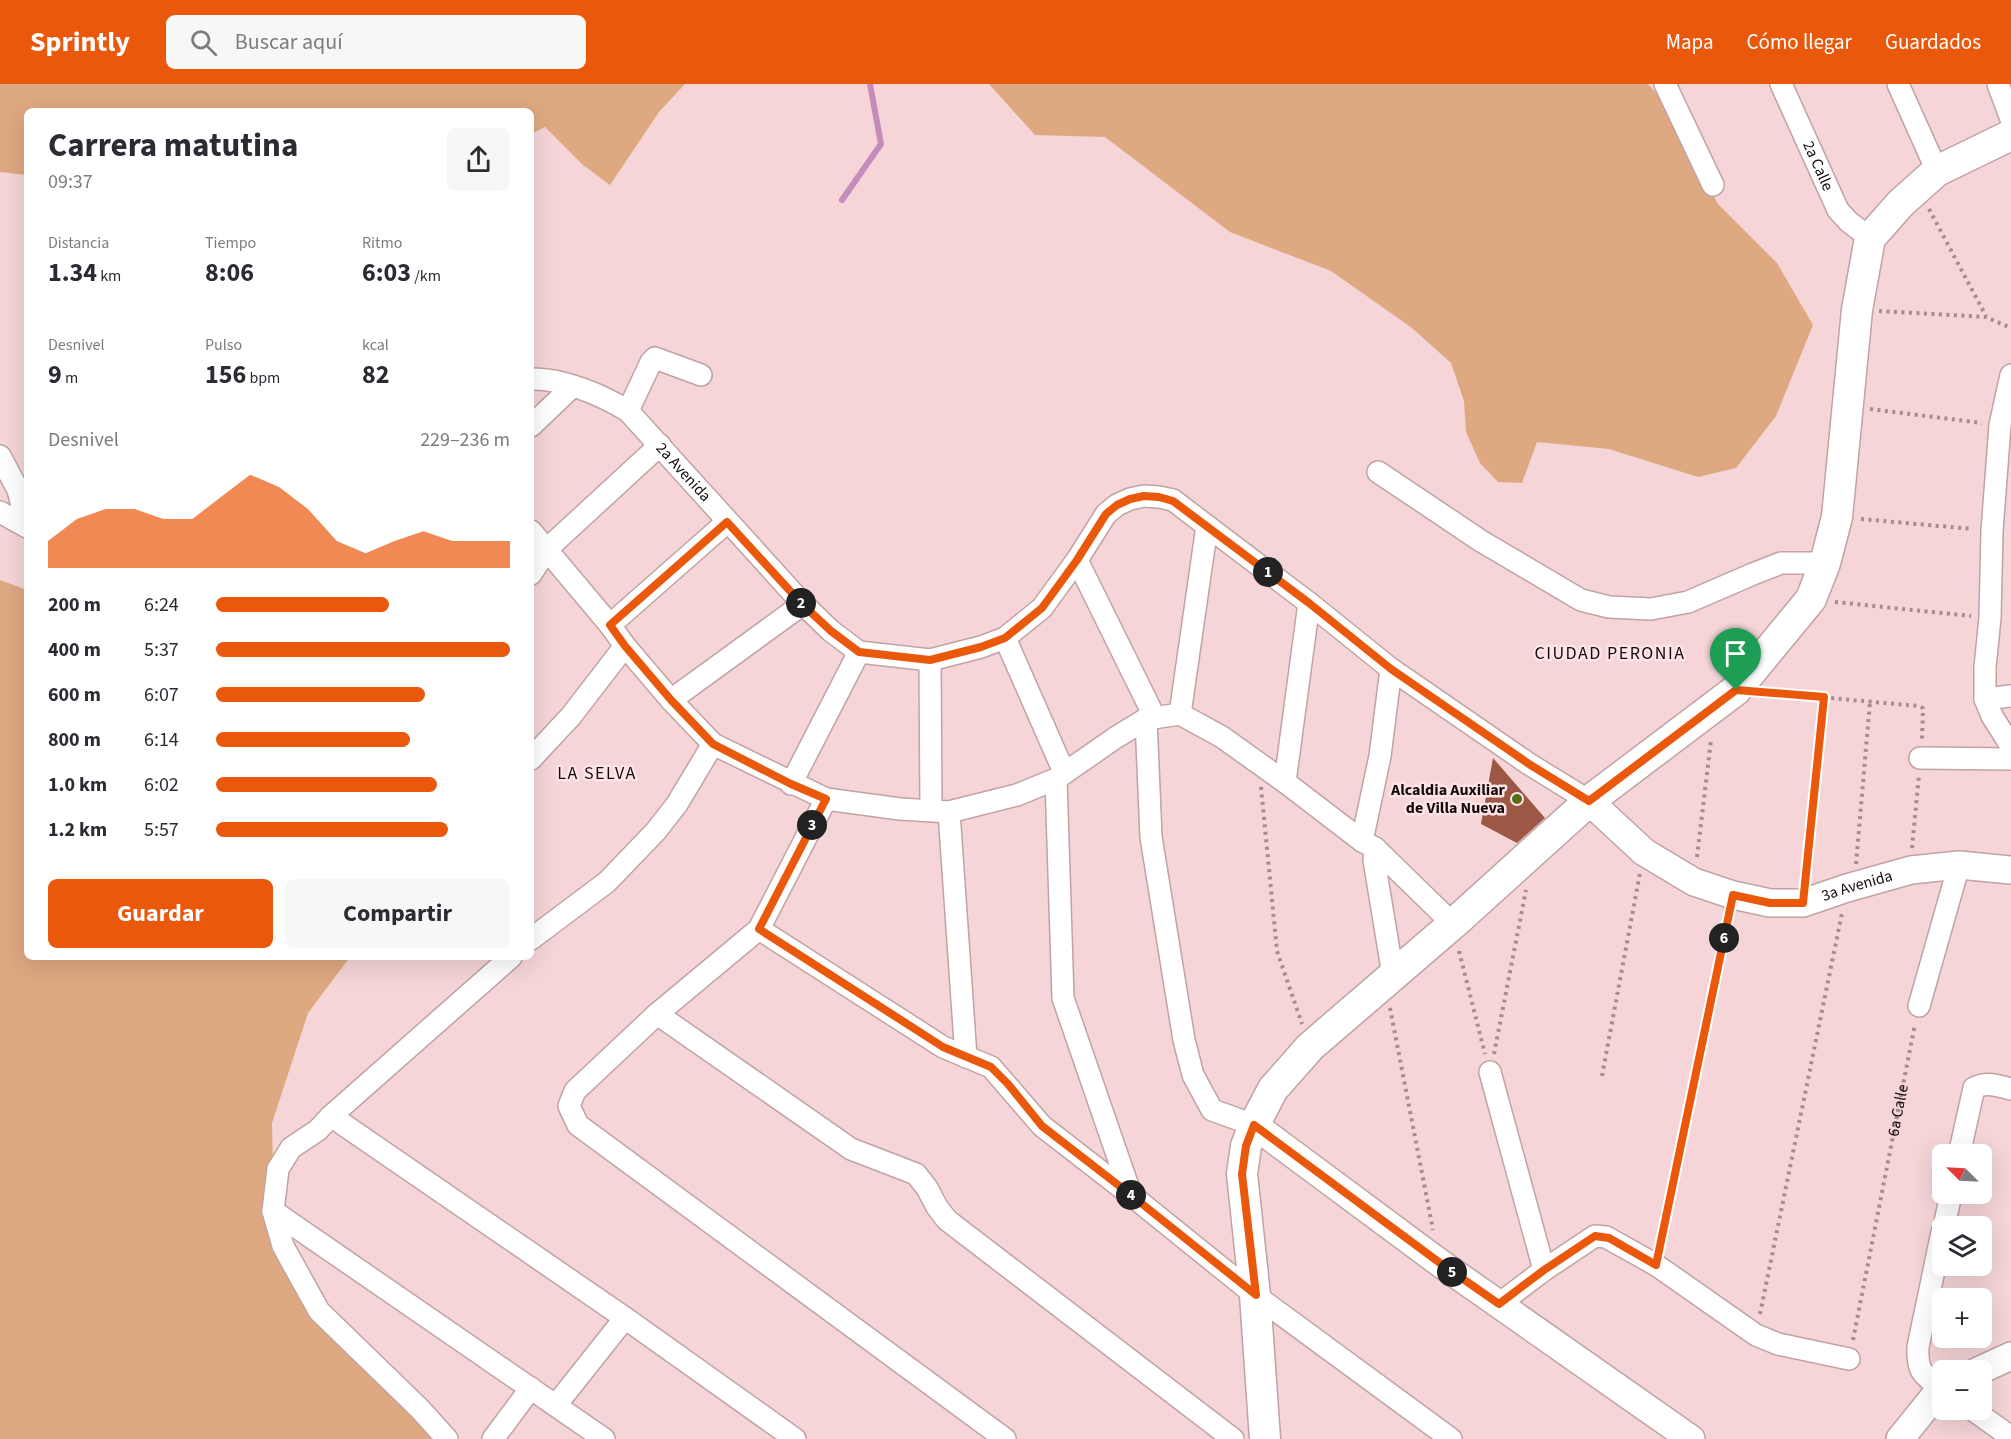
<!DOCTYPE html>
<html lang="es">
<head>
<meta charset="utf-8">
<style>
	body { margin:0; font-family:"Source Sans 3",sans-serif; background:#f7f7f7; color:#2b2b33; height:100vh; display:flex; flex-direction:column; font-size:22px; white-space:nowrap }
	* { box-sizing:border-box; margin:0 }
	p { font-size:20px; color:#7c7c81 }
	.icon { flex:none; width:33px; height:33px; fill:none; stroke:currentColor; stroke-width:2; stroke-linecap:round; stroke-linejoin:round }
	.map { position:relative; flex:1; overflow:hidden }
	.panel { position:absolute; left:24px; top:24px; width:510px; height:852px; display:flex; flex-direction:column; background:#fff; border-radius:9px; box-shadow:0 6px 24px #0002 }
	.panel>* { flex:none }
	.needle { width:39px; rotate:294deg }
	.tools { position:absolute; left:1932px; top:1060px; display:grid; gap:12px }
	.tools a { display:grid; place-items:center; width:60px; height:60px; border-radius:9px; background:#fff; box-shadow:0 6px 24px #0002; font-size:30px }
	.pin { position:absolute; display:grid; place-items:center; width:51px; height:51px; color:#fff; margin:-62px -26px; border-radius:50% 50% 50% 0; rotate:-45deg; box-shadow:0 0 6px #0007 }
	.pin .icon { rotate:45deg }
	.km { position:absolute; width:30px; height:30px; margin:-15px; border-radius:50%; background:#222; color:#fff; font-size:16px; line-height:30px; text-align:center }
	.round { display:grid; place-items:center; flex:none; width:63px; height:63px; border-radius:9px; background:#f7f7f7 }
	.overview { display:flex; align-items:center; justify-content:space-between; height:102px; padding:0 24px }
	h1 { font-size:33px; font-weight:700; line-height:45px }
	.stats { display:grid; grid-template-columns:repeat(3,1fr); gap:9px; height:102px; padding:6px 24px }
	.stats div { display:grid; align-content:center }
	.stats b { font-size:26px; font-weight:700 }
	.stats small { font-size:16px; font-weight:400 }
	.stats p { font-size:16px }
	.chart { height:168px; padding:12px 24px }
	.chart p { display:flex; justify-content:space-between }
	.chart svg { width:100%; height:108px; margin-top:6px; fill:#ea580c; opacity:.7 }
	.cta { display:flex; gap:12px; margin-top:auto; padding:12px 24px }
	.cta a { flex:1; height:69px; border-radius:9px; background:#ea580c; color:#fff; font-size:24px; font-weight:700; line-height:69px; text-align:center }
	.cta a+a { background:#f7f7f7; color:#2b2b33 }
	ul { padding:0 24px; list-style:none; font-size:20px }
	li { display:grid; grid-template-columns:96px 72px 1fr; align-items:center; height:45px }
	li i { height:15px; border-radius:8px; background:#ea580c }
	header { display:flex; align-items:center; gap:36px; box-sizing:border-box; height:84px; padding:0 30px; background:#ea580c; color:#fff }
	header strong { font-size:28px }
	nav { display:flex; gap:33px; margin-inline-start:auto; font-size:21px }
	.search { width:420px; height:54px; background:#f7f7f7; display:flex; align-items:center; gap:15px; box-sizing:border-box; padding:0 21px; border-radius:9px; color:#7c7c81; font-size:22px }
	.map>svg:first-child { display:block }
</style>
</head>
<body>
<header>
<strong>Sprintly</strong>
<div class="search"><svg class="icon" aria-label="search" viewBox="0 0 24 24"><circle cx="10" cy="10" r="6"/><path d="M15 15l6 6"/></svg>Buscar aquí</div>
<nav><a>Mapa</a><a>Cómo llegar</a><a>Guardados</a></nav>
</header>
<div class="map">
<svg width="2011" height="1355" viewBox="0 0 2011 1355">
	<rect width="100%" height="100%" fill="#f5d5d7"/>
	<path fill="#dea880" d="M0 0H685L659 28 610 101 583 81 545 43 531 50V27H27V91L0 88Z
		M989 0H1648L1657 10 1718 120 1777 179 1813 241 1776 332 1736 384 1698 393 1609 365 1537 358 1522 399 1498 398 1480 379 1466 348 1464 317 1451 279 1412 244 1331 187 1230 148 1105 53 1035 51Z
		M0 496 27 506V873H350L308 929 272 1039 274 1136 325 1233 433 1355H0Z"/>
	<g fill="none" stroke-linecap="round" stroke-linejoin="round">
		<path stroke="#c58bbd" stroke-width="6" d="M842 116 881 60 870 0"/>
	</g>
	<path fill="#9d5845" d="M1493 674 1545 734 1517 759 1481 740Z"/>
	<g fill="none" stroke-linecap="round" stroke-linejoin="round">
		<g stroke="#c1a3a4" stroke-width="24">
			<g id="minor">
				<path d="M1665 0 1713 101"/>
				<path id="s2" d="M1781 0 1838 126 1849 138 1870 154"/>
				<path d="M1898 0 1937 87"/>
				<path d="M1998 0 2011 35"/>
				<path d="M2011 291 2000 341 1992 447 1990 534 1985 583V615L1992 632 2011 662"/>
				<path id="s3" d="M531 295C562 294 602 311 628 327L803 520 831 547 859 568 930 576 981 563 1005 554 1042 524 1077 476 1106 430 1117 421 1130 415 1144 412 1159 413 1173 416 1207 442 1309 519 1391 585 1529 680 1589 717"/>
				<path d="M628 327 651 278 655 274 701 291"/>
				<path d="M531 342 573 302"/>
				<path d="M0 372 18 406 27 442"/>
				<path d="M1378 388 1481 457 1581 516 1609 523 1651 525 1688 518 1753 490 1781 479H1825"/>
				<path d="M0 428 27 443"/>
				<path d="M531 447 610 541 625 562 671 616 713 660 826 715 900 725 949 728 1017 711 1056 695 1115 654 1146 635 1180 630 1222 653 1285 698 1362 757 1375 764 1453 840"/>
				<path d="M1077 476 1155 634"/>
				<path d="M531 490 547 465 660 361"/>
				<path d="M610 541 727 438"/>
				<path d="M1005 554 1064 688"/>
				<path d="M930 576 931 726"/>
				<path d="M1985 615 2011 612"/>
				<path d="M671 616 803 520"/>
				<path d="M1180 630 1207 442"/>
				<path d="M1146 635 1151 753 1184 956 1193 991 1212 1026 1254 1041"/>
				<path d="M1920 674 2011 675"/>
				<path d="M531 675 571 632 625 562"/>
				<path d="M1056 695 1063 914 1131 1111"/>
				<path d="M1285 698 1309 519"/>
				<path d="M791 700 859 568"/>
				<path d="M826 715 759 845 657 930 575 1007 569 1022 578 1041 1005 1355"/>
				<path d="M949 728 966 973"/>
				<path d="M1362 757 1380 672 1391 585"/>
				<path d="M1375 764 1374 776 1393 891"/>
				<path d="M759 845 943 963 991 983 1042 1042 1131 1111 1255 1211 1451 1355"/>
				<path d="M531 855 607 798 656 747 677 720 713 660"/>
				<path d="M1919 922 1959 781"/>
				<path d="M657 930 851 1065 916 1090 927 1104 937 1123 947 1136 1233 1355"/>
				<path d="M1490 988 1544 1186"/>
				<path d="M331 1032 625 1234 795 1355"/>
				<path d="M1959 1071 1974 1004C1987 997 1998 1002 2011 1005"/>
				<path d="M273 1127 604 1355"/>
				<path d="M1944 1143 1951 1110"/>
				<path d="M1942 1148 1918 1263C1917 1289 1923 1290 1942 1305"/>
				<path d="M1499 1220 1544 1186 1595 1152 1606 1153 1656 1181 1756 1251 1778 1260 1849 1275"/>
				<path d="M556 1321 625 1234"/>
				<path d="M1973 1326 2011 1353"/>
				<path d="M447 1355 420 1325 319 1227 283 1162 273 1127 278 1085 291 1064 318 1046 331 1032 511 873"/>
				<path d="M493 1355 531 1304"/>
			</g>
		</g>
		<g stroke="#c1a3a4" stroke-width="30">
			<g id="tertiary">
				<path id="s4" d="M1589 717 1644 768 1694 798 1733 811 1770 819H1803L1847 804 1911 786 1959 781 2011 786"/>
				<path d="M1254 1041 1440 1179 1691 1355"/>
				<path d="M1978 1287 2011 1272"/>
				<path d="M1900 1355 1942 1303"/>
			</g>
		</g>
		<g stroke="#c1a3a4" stroke-width="33">
			<path id="secondary" d="M1265 1355 1255 1211 1242 1090 1246 1062 1254 1041 1273 1005 1310 963 1453 840 1589 717 1736 606 1811 515 1825 479 1837 433 1857 226 1870 154 1901 119 1937 87 2011 51"/>
		</g>
		<g stroke="#a58d8e" stroke-width="4" stroke-dasharray="3 4.5" stroke-linecap="butt">
			<path d="M1929 125 1986 232"/>
			<path d="M1879 227 1986 233 2011 244"/>
			<path d="M1870 325 1982 339"/>
			<path d="M1861 435 1973 445"/>
			<path d="M1835 518 1971 532"/>
			<path d="M1764 608 1918 622 1923 624 1922 656"/>
			<path d="M1261 703 1277 867 1302 940"/>
			<path d="M1912 764 1919 691"/>
			<path d="M1697 773 1711 656"/>
			<path d="M1856 780 1870 618"/>
			<path d="M1805 795 1824 613"/>
			<path d="M1459 867 1485 970"/>
			<path d="M1390 924 1433 1146"/>
			<path d="M1494 970 1526 806"/>
			<path d="M1602 992 1640 789"/>
			<path d="M1660 1163 1729 833"/>
			<path d="M1760 1230 1842 829"/>
			<path id="s1" d="M1853 1256 1915 940"/>
		</g>
		<use href="#minor" stroke="#fff" stroke-width="21"/>
		<use href="#tertiary" stroke="#fff" stroke-width="27"/>
		<use href="#secondary" stroke="#fff" stroke-width="30"/>
	</g>
	<g fill="none" stroke-linecap="round" stroke-linejoin="round">
		<g stroke="#fff" stroke-width="12">
			<path id="route" d="M1144 412 1159 413 1173 417 1309 519 1391 585 1529 680 1589 717 1736 606 1824 613 1803 819H1770L1733 811 1656 1181 1609 1154 1595 1152 1544 1186 1499 1220 1440 1179 1254 1041 1246 1062 1242 1090 1256 1211 1131 1111 1042 1042 1008 1000 991 983 943 963 759 845 826 715 791 700 713 660 671 616 625 562 610 541 727 438 802 520 831 547 859 568 930 576 981 563 1005 554 1042 524 1077 476 1106 430 1117 421 1130 415Z"/>
		</g>
		<use href="#route" stroke="#ea580c" stroke-width="8"/>
	</g>
	<circle fill="#586b17" stroke="#fee4e6" stroke-width="2" cx="1517" cy="715" r="6"/>
	<g text-anchor="middle" dominant-baseline="central" stroke-width="5" stroke-linejoin="round" paint-order="stroke">
		<g font-size="16" fill="#150b0c" stroke="#fee4e6">
			<text stroke="none"><textPath href="#s2" startOffset="90">2a Calle</textPath></text>
			<text stroke="none"><textPath href="#s3" startOffset="186">2a Avenida</textPath></text>
			<text stroke="none"><textPath href="#s4" startOffset="302">3a Avenida</textPath></text>
			<text stroke="none"><textPath href="#s1" startOffset="234">6a Calle</textPath></text>
		</g>
		<g font-size="16" font-weight="bold" fill="#150b0c" stroke="#fee4e6" text-anchor="end">
			<text x="1505" y="706">Alcaldia Auxiliar<tspan x="1505" dy="18">de Villa Nueva</tspan></text>
		</g>
		<g font-size="18" letter-spacing="1.5" fill="#150b0c" stroke="#fee4e6">
			<text x="1610" y="569">CIUDAD PERONIA</text>
			<text x="597" y="689">LA SELVA</text>
		</g>
	</g>
</svg>
<div class="tools">
<a><svg class="needle" viewBox="-14 -14 28 28"><path d="M0-13l5 13h-10z" fill="#e53935"/><path d="M0 13l5-13h-10z" fill="#7c7c81"/></svg></a>
<a><svg class="icon" aria-label="layers" viewBox="0 0 24 24"><path d="M12 4l9 5-9 5-9-5zM3 14l9 5 9-5"/></svg></a>
<a>+</a>
<a>−</a>
</div>
<div class="pin" style="left:1736px;top:606px;background:#1e9e55"><svg class="icon" aria-label="arrive" viewBox="0 0 24 24"><path d="M6 21V4h12l-3 4 3 4H6"/></svg></div>
<b class="km" style="left:1268px;top:488px">1</b>
<b class="km" style="left:801px;top:519px">2</b>
<b class="km" style="left:812px;top:741px">3</b>
<b class="km" style="left:1131px;top:1111px">4</b>
<b class="km" style="left:1452px;top:1188px">5</b>
<b class="km" style="left:1724px;top:854px">6</b>
<section class="panel">
<div class="overview"><div><h1>Carrera matutina</h1><p>09:37</p></div><a class="round"><svg class="icon" aria-label="share" viewBox="0 0 24 24"><path d="M12 15V3M7 8l5-5 5 5M5 13v7h14v-7"/></svg></a></div>
<div class="stats">
<div><p>Distancia</p><b>1.34<small> km</small></b></div>
<div><p>Tiempo</p><b>8:06</b></div>
<div><p>Ritmo</p><b>6:03<small> /km</small></b></div>
</div>
<div class="stats">
<div><p>Desnivel</p><b>9<small> m</small></b></div>
<div><p>Pulso</p><b>156<small> bpm</small></b></div>
<div><p>kcal</p><b>82</b></div>
</div>
<div class="chart"><p><span>Desnivel</span>229–236 m</p>
<svg viewBox="0 0 160 44" preserveAspectRatio="none"><path d="M0 44V33L10 24L20 20L30 20L40 24L50 24L60 15L70 6L80 11L90 20L100 33L110 38L120 33L130 29L140 33L150 33L160 33V44z"/></svg>
</div>
<ul>
<li><b>200 m</b>6:24<i style="width:59%"></i></li>
<li><b>400 m</b>5:37<i style="width:100%"></i></li>
<li><b>600 m</b>6:07<i style="width:71%"></i></li>
<li><b>800 m</b>6:14<i style="width:66%"></i></li>
<li><b>1.0 km</b>6:02<i style="width:75%"></i></li>
<li><b>1.2 km</b>5:57<i style="width:79%"></i></li>
</ul>
<div class="cta"><a>Guardar</a><a>Compartir</a></div>
</section>
</div>
</body>
</html>
